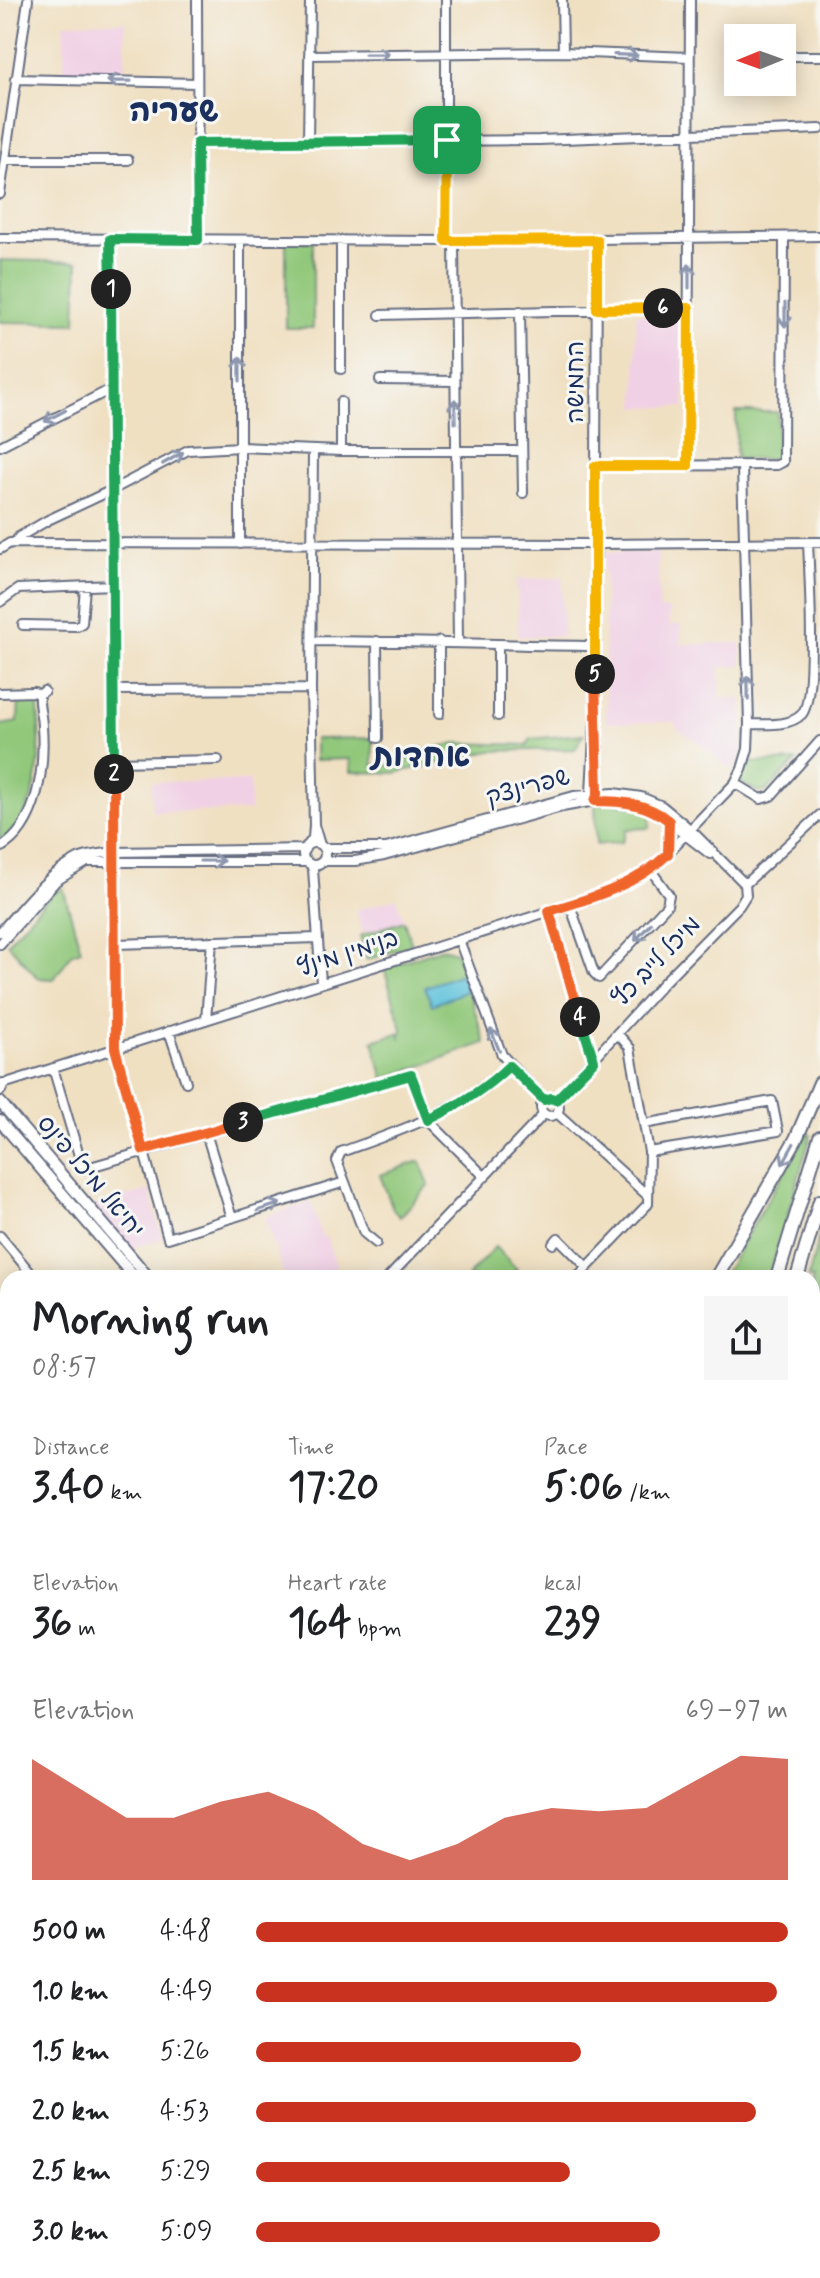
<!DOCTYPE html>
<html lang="en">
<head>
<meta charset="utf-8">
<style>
	body { margin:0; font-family:Mynerve,"Playpen Sans Hebrew",sans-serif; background:#f6f6f6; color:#202124; height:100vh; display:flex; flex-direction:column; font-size:30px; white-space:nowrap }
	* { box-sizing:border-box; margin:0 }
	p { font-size:26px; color:#757577 }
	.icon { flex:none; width:44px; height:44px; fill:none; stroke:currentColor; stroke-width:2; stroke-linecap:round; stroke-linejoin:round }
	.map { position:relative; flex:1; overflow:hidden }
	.drawer { position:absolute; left:0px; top:1270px; width:820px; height:1008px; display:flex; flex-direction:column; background:#fff; border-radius:24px 24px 0 0; box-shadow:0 4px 20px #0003 }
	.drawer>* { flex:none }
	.needle { width:52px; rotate:269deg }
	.buttons { position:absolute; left:724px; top:24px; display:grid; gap:16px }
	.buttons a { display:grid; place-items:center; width:72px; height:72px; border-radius:0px; background:#fff; box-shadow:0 4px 20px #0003; font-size:40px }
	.pin { position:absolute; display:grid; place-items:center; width:68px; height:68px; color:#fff; margin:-34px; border-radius:16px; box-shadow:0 4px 12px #0006 }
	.km { position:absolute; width:40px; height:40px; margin:-20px; border-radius:50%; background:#222; color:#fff; font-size:22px; line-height:40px; text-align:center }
	.round { display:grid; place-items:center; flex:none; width:84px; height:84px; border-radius:0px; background:#f6f6f6 }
	.overview { display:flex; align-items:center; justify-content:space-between; height:136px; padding:0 32px }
	h1 { font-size:44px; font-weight:800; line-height:60px }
	.metrics { display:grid; grid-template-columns:repeat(3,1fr); gap:12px; height:136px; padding:8px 32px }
	.metrics div { display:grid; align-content:center }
	.metrics b { font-size:40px; font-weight:800 }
	.metrics small { font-size:22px; font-weight:400 }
	.metrics p { font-size:22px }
	.chart { height:224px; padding:16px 32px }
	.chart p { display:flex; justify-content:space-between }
	.chart svg { width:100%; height:144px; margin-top:8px; fill:#c8321e; opacity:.7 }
	ul { padding:0 32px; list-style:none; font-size:26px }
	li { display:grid; grid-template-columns:128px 96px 1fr; align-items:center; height:60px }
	li i { height:20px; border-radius:10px; background:#c8321e }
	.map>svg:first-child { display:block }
</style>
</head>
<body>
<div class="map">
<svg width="820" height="2278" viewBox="0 0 820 2278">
	<rect width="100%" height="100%" fill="#f6f6f2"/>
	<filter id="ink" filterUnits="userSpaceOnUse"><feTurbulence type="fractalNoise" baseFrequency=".0125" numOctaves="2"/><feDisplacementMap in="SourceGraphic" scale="16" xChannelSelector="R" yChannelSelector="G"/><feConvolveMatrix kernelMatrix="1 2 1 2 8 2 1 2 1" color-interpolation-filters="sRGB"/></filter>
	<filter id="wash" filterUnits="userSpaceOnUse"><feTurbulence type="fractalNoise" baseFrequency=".006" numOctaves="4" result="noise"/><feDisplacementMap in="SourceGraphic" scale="32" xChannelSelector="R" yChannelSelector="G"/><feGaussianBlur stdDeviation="1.8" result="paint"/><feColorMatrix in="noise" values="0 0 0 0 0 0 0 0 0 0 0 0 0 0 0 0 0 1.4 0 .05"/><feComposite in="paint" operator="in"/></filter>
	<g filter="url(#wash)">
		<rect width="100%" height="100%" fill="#f0e0c2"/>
		<path fill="#f0d0e5" d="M125 22V75H64V23Z
			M636 314H683L684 407H636Z
			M658 552 659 609H669V625H681V644L741 643V666L720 667V698L742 699 743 747 739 763 733 768H729L694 739 677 729 675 722 606 723 604 553Z
			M562 578 563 636 518 637 517 579Z
			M250 781V811L152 812V782Z
			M397 898 404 920 363 933 356 910Z
			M149 1190 162 1239 129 1248 93 1206Z
			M311 1202 322 1237 326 1236 340 1278H285L265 1217Z"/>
		<path fill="#91c87a" stroke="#567c6c" stroke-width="2" d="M286 241H313V328H286Z
			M0 260 78 262 76 323 0 322Z
			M736 412H778L776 457 772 459H736Z
			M19 696H37C42 748 44 808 0 844V725L18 722Z
			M584 734 575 749 491 751 395 773 351 772 350 759 315 760V739L373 738V765H406L407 754 456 743 527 745 531 739Z
			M797 761 765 792 756 791 739 782 746 763Z
			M595 801 650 808V828L627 829 622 842 596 845Z
			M63 888 81 950 72 953 54 979 38 978 7 943 51 894Z
			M404 921 412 945 367 960 360 936Z
			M443 948 456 952 485 1043 384 1079 373 1041 398 1033 400 1037 402 1029 384 968Z
			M807 1133 811 1135 769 1278H722Z
			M420 1161 429 1185 400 1217 394 1211 380 1175Z
			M820 1233V1340L816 1399H812V1278H808Z
			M495 1247 517 1269 509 1278H466Z"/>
		<path fill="#5ec2db" stroke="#3c789c" stroke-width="2" d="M461 974 467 991 432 1005 425 987Z"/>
	</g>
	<g filter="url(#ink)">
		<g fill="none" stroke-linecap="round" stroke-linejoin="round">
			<g stroke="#666d81" stroke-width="12">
				<path id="minor" d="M197 0 198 240
					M563 52 689 57
					M309 55 563 52 562 0
					M782 56H820
					M15 79 197 83
					M308 141 310 0
					M197 143 539 140 820 129
					M5 160H128
					M0 194 28 0
					M0 238 446 241 820 236
					M110 239 115 1048 168 1238 345 1182
					M446 241V0
					M454 241 458 643
					M520 311 523 493
					M380 315 689 308
					M341 369V241
					M380 380 455 381
					M0 446 111 389
					M313 450 311 689 314 825
					M341 451V402
					M595 466 777 465 783 462 784 237
					M688 466 690 0
					M14 543 19 537 48 520 112 490 188 450 240 447 341 451H522
					M240 544V240
					M0 549 10 543 596 544 820 542
					M0 602 18 589 113 585
					M23 625 77 626 82 623 85 587
					M312 641C406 641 500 645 595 646
					M377 641 378 738
					M439 641V714
					M498 645V716
					M113 690 311 689
					M0 693 34 692 39 695
					M749 724C765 724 790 727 802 714 817 697 809 570 808 542
					M114 762 218 760
					M735 783 761 799 771 796 820 741
					M596 797 598 739
					M595 801 591 793 595 717 597 240
					M303 854a11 11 0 1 1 22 0a11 11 0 1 1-22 0Z
					M308 845 313 838 314 825 320 845
					M0 848C38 827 45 766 42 727 42 716 38 706 39 695L44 691
					M323 848H386L574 796 614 793 641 797 662 806 690 829 745 884
					M668 852 669 822
					M323 861H355L384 856 562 807 595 801 631 803 650 808 710 854
					M310 864 313 869 321 983
					M745 884 820 815
					M570 905 594 973 599 978 667 905 669 895 650 869
					M549 911 594 1061
					M0 932C23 907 46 875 78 859 89 854 102 854 114 852L305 849
					M459 940 502 1055 544 1100
					M0 944 56 881 87 862H307
					M115 944 318 938
					M206 1020 212 941
					M169 1031 186 1082
					M617 1033 630 1048 644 1124
					M53 1068 83 1169 411 1075 428 1120 485 1177
					M0 1085 601 895 631 881 659 862 735 783 742 769 748 749 749 724 742 466
					M541 1107a9 9 0 1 1 18 0a9 9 0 1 1-18 0Z
					M556 1100 664 982 739 906 746 895 745 884
					M557 1113 648 1196
					M206 1133 232 1218
					M0 1236 35 1278
					M376 1243 364 1233 337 1161 341 1152C402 1130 461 1111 509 1066
					M553 1244 558 1238 587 1267
					M388 1278 544 1114
					M577 1278 648 1204 649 1152 644 1124 772 1101 778 1131 649 1152
					M0 1349 8 1346
					M0 1412 8 1436
					M0 1475 8 1472
					M0 1541 8 1568
					M0 1631 8 1628
					M0 1708 8 1700
					M0 1837 8 1854
					M0 1910 8 1922
					M0 1926 6 1935 8 1947
					M0 2212H8
					M13 2270V2278
					M79 2270 83 2278
					M133 2270 134 2278
					M233 2270 253 2278
					M485 2270 486 2278
					M22 2278V2270
					M150 2278 166 2270
					M167 2278C186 2270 206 2270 225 2278
					M693 2278V2270"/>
			</g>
			<g stroke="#666d81" stroke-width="14">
				<path id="major" d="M0 1090 3 1084
					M0 1102 149 1278
					M0 1121 135 1278
					M812 1408 820 1407
					M812 1425H820
					M0 1892 8 1884
					M0 1909 8 1901
					M0 1928H1
					M343 2278V2270
					M359 2278V2270"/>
			</g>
			<g stroke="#666d81" stroke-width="16">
				<path id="highway" d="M716 1278 796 1139 820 1083
					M777 1278 820 1137
					M797 1278 820 1201
					M812 1531 820 1461
					M747 2278 748 2270
					M764 2278V2270"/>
			</g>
			<use href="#minor" stroke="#fff" stroke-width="8"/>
			<use href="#major" stroke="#fff" stroke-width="10"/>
			<use href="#highway" stroke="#fff" stroke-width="12"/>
		</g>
		<defs><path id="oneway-shaft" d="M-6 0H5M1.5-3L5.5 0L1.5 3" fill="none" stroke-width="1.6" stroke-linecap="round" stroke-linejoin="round" transform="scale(2)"/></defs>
		<g stroke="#8d97ae">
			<use href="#oneway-shaft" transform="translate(377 54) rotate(-1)"/>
			<use href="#oneway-shaft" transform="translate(626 55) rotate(2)"/>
			<use href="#oneway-shaft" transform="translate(119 81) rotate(-179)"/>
			<use href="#oneway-shaft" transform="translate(689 276) rotate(-90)"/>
			<use href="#oneway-shaft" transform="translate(785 315) rotate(90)"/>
			<use href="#oneway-shaft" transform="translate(240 369) rotate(-90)"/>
			<use href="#oneway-shaft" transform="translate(455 411) rotate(-91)"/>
			<use href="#oneway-shaft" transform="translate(55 416) rotate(152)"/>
			<use href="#oneway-shaft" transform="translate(173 458) rotate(-30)"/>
			<use href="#oneway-shaft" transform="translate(748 688) rotate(-91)"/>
			<use href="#oneway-shaft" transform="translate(212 861)"/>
			<use href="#oneway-shaft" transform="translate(643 932) rotate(132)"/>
			<use href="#oneway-shaft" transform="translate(495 1040) rotate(-112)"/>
			<use href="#oneway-shaft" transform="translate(788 1154) rotate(119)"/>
			<use href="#oneway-shaft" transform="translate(269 1207) rotate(-18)"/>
		</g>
	</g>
	<g fill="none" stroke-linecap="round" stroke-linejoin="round" filter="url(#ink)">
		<g stroke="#fff" stroke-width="16">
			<path id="split-1" d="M111 289 110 239 198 240 197 143 447 140"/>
		</g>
		<g stroke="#fff" stroke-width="16">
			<path id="split-2" d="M111 289 114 774"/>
		</g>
		<g stroke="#fff" stroke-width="16">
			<path id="split-3" d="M114 774 115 1048 143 1150 243 1122"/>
		</g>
		<g stroke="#fff" stroke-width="16">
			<path id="split-4" d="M243 1122 411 1075 428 1120C458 1106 485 1089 509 1066L544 1100 551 1098 556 1100 594 1061 580 1017"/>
		</g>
		<g stroke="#fff" stroke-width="16">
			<path id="split-5" d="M580 1017 549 911C592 898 635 886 668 854L669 821C647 803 622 801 595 801L598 793 595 674"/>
		</g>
		<g stroke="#fff" stroke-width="16">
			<path id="split-6" d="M595 674V466H688L689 308H663"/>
		</g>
		<g stroke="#fff" stroke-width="16">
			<path id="split-7" d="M447 140 446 241 597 240V309L663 308"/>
		</g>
		<use href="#split-1" stroke="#22a559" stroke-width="10"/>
		<use href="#split-2" stroke="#22a559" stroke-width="10"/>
		<use href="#split-3" stroke="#f0652b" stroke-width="10"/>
		<use href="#split-4" stroke="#22a559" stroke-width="10"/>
		<use href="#split-5" stroke="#f0652b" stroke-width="10"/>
		<use href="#split-6" stroke="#f5b400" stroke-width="10"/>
		<use href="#split-7" stroke="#f5b400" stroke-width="10"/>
	</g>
	<g text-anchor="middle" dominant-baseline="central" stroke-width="6" stroke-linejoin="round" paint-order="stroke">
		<g font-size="24" fill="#1b2f5e" stroke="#f6f6f2">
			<text transform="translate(576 382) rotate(-90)">החמישה</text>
			<text transform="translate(528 788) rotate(-15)">שפרינצק</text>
			<text transform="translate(348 954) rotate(-18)">בנימין מינץ</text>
			<text transform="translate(657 962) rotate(-46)">מיכל לייב כץ</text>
			<text transform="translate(90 1177) rotate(50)">יחיאל מיכל פינס</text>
		</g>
		<g font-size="32" font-weight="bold" fill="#1b2f5e" stroke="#f6f6f2">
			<text x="174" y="112">שעריה</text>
			<text x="421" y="757">אחדות</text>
		</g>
	</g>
</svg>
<div class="buttons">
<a><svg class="needle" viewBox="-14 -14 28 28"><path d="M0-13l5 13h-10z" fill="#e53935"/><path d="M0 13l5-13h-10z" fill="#757577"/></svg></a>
</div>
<div class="pin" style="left:447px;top:140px;background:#1e9e55"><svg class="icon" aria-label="arrive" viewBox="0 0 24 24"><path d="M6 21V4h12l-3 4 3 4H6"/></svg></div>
<b class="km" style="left:111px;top:289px">1</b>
<b class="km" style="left:114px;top:774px">2</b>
<b class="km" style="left:243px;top:1122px">3</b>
<b class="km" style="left:580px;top:1017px">4</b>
<b class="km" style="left:595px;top:674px">5</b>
<b class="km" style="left:663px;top:308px">6</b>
<section class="drawer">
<div class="overview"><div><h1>Morning run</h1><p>08:57</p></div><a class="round"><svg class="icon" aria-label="share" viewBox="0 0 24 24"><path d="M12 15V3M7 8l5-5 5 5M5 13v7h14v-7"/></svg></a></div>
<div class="metrics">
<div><p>Distance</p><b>3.40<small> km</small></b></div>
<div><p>Time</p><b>17:20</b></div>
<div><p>Pace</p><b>5:06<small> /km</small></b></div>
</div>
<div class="metrics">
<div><p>Elevation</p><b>36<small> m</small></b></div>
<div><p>Heart rate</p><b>164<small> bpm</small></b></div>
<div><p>kcal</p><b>239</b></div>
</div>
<div class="chart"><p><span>Elevation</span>69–97 m</p>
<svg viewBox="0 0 160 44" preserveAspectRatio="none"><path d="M0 44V7L10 16L20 25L30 25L40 20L50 17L60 23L70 33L80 38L90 33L100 25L110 22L120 23L130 22L140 14L150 6L160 7V44z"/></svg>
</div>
<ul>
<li><b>500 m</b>4:48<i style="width:100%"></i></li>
<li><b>1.0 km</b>4:49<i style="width:98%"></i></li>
<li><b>1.5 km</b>5:26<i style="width:61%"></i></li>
<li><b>2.0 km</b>4:53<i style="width:94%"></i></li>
<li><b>2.5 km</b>5:29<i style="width:59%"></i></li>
<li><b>3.0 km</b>5:09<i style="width:76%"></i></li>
</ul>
</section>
</div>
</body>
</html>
